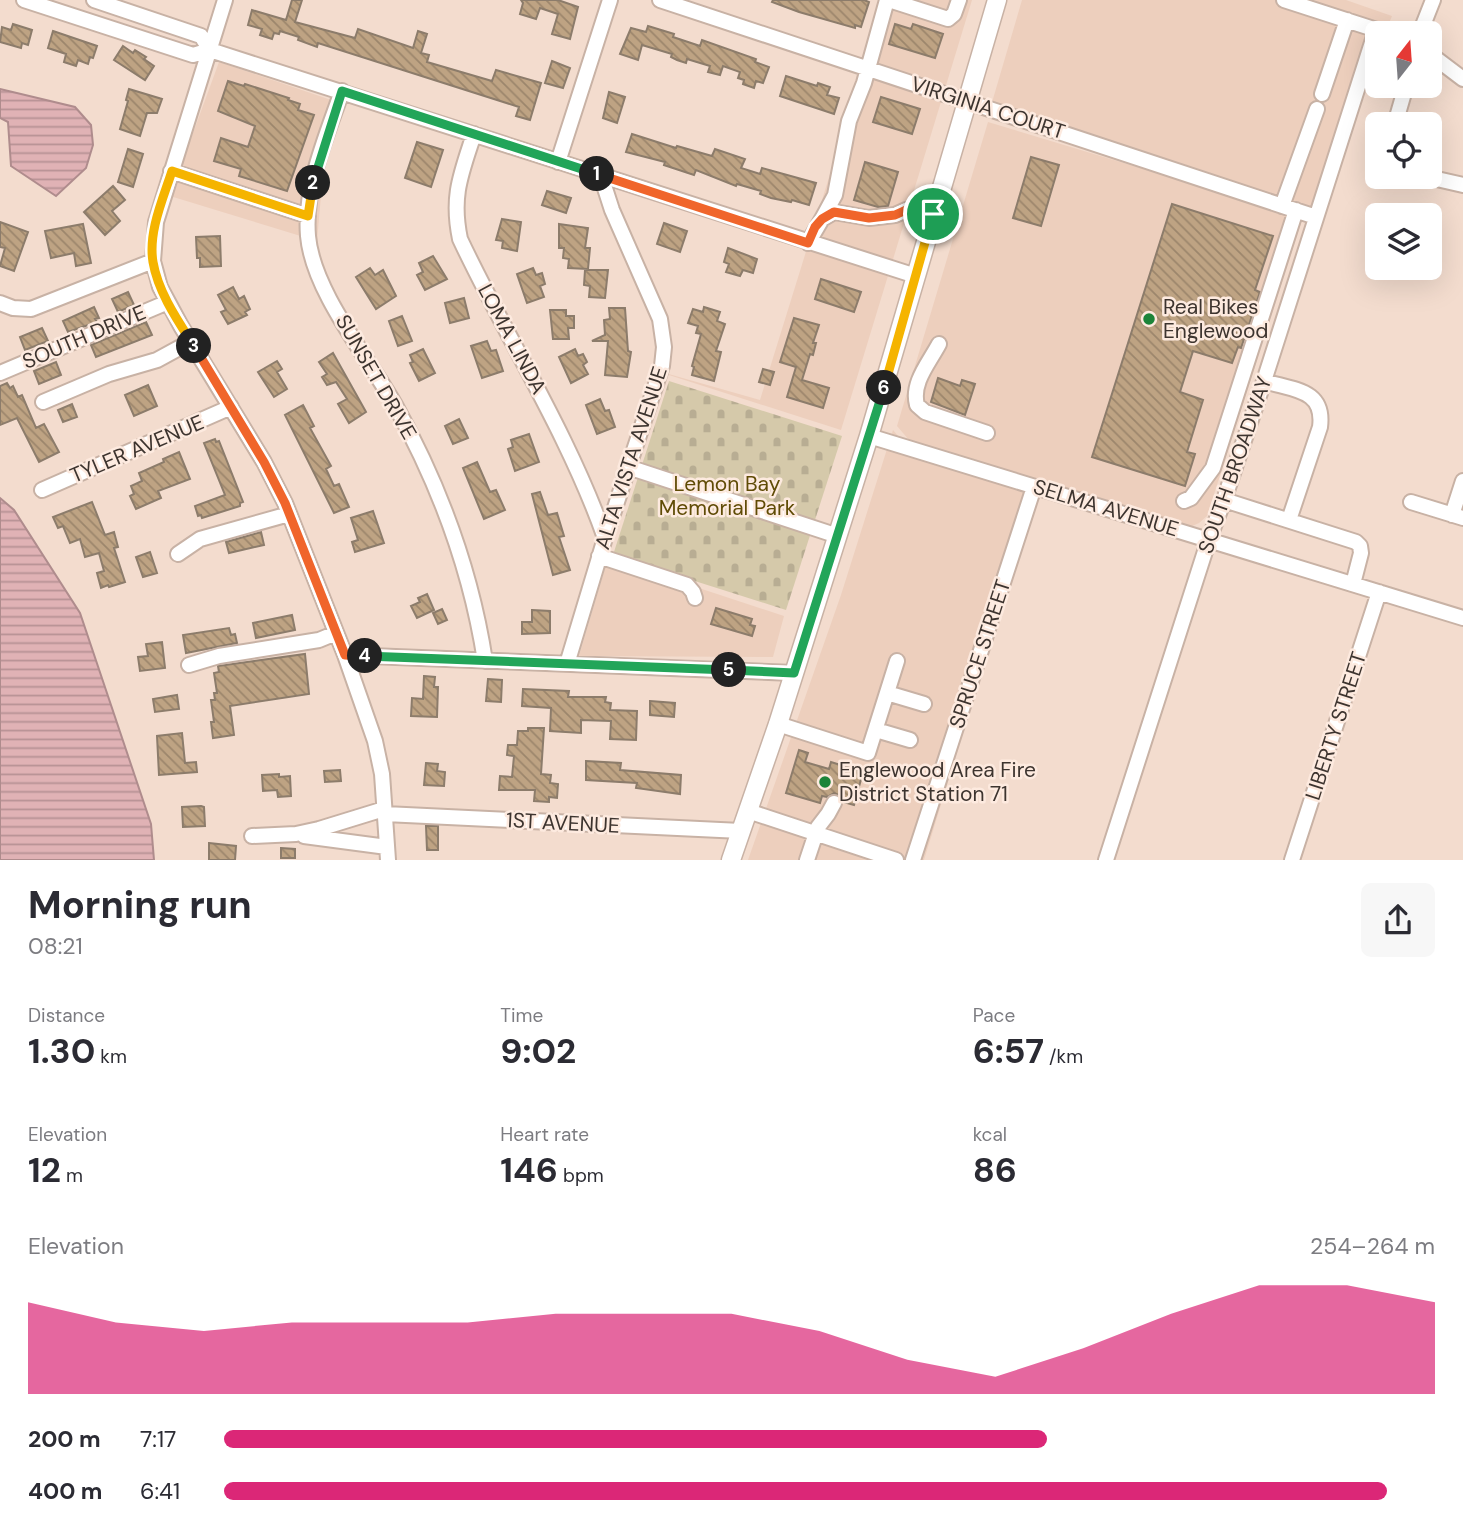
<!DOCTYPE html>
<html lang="en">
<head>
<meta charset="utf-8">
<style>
	body { margin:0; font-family:"DM Sans",sans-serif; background:#f7f7f7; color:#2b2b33; height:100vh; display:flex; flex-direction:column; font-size:26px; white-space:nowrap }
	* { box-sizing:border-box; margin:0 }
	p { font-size:23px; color:#7c7c81 }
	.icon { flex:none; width:38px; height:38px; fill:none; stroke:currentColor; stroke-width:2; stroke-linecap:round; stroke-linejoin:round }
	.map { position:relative; height:860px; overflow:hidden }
	.panel { display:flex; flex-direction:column; background:#fff; flex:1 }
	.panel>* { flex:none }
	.needle { width:46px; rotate:17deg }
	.controls { position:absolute; left:1365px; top:21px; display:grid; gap:14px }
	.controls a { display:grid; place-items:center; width:77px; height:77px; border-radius:10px; background:#fff; box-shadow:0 7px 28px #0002; font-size:35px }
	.pin { position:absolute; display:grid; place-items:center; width:60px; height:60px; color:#fff; margin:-30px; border:4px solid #fff; border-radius:50%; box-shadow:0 2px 7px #0007 }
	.km { position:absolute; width:35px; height:35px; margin:-18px; border-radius:50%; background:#222; color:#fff; font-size:19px; line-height:35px; text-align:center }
	.round { display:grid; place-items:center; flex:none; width:74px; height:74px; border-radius:10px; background:#f7f7f7 }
	.headline { display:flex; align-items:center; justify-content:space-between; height:119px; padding:0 28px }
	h1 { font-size:38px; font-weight:700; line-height:52px }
	.figures { display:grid; grid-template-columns:repeat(3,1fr); gap:10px; height:119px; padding:7px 28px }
	.figures div { display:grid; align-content:center }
	.figures b { font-size:35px; font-weight:700 }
	.figures small { font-size:19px; font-weight:400 }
	.figures p { font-size:19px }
	.chart { height:196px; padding:14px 28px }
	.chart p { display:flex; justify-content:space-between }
	.chart svg { width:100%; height:126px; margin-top:7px; fill:#db2777; opacity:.7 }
	ul { padding:0 28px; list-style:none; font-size:23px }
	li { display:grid; grid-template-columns:112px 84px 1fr; align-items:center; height:52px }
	li i { height:18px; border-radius:9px; background:#db2777 }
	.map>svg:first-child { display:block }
</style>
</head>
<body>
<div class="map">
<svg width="1463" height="860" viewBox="0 0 1463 860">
	<defs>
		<pattern id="cemetery-stones" width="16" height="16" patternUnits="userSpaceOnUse" patternTransform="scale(1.75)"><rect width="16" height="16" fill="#d5c9aa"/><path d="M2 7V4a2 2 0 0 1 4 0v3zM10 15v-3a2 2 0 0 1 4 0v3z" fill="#b8ad93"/></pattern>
		<pattern id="water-rules" width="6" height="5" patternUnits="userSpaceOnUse" patternTransform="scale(1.75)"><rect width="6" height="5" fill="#e0b2b5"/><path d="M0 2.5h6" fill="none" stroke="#b79294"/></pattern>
		<pattern id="building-back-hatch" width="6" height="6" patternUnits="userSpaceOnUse" patternTransform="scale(1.75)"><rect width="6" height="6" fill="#bea383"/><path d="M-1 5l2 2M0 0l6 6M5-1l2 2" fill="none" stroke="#9c866c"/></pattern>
	</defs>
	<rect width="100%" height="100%" fill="#f3dcce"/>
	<path fill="#edcfbd" d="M884 0H972L841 430 669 375 666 376 665 373 760 400Z
		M1022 0H1346L1392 16 1385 33H1377V55L1222 525 1211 521 1308 218 988 116Z
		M219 62 340 103 323 173 317 241 170 196Z
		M988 122 1303 217 1207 516 1199 523 1190 527 909 440 897 426Z
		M893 430 905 444 1039 486 924 860H748L841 595Z
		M608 558 784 616 773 657 579 656Z"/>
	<path fill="url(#cemetery-stones)" d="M669 381 842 436 786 610 613 555Z"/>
	<path fill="url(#water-rules)" stroke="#af8c8d" stroke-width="2" d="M0 89 75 107 91 125 93 145 86 168 56 196 11 166 8 122 0 118Z
		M0 498 14 510 80 613 151 824 154 860H0Z"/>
	<path fill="url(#building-back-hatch)" stroke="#8c7c6b" stroke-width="2" d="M292 0H302L295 22 355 38 358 29 413 48 418 31 427 34 421 53 429 55 427 62 492 81 496 70 541 83 530 120 516 116 519 107 318 43 317 47 298 40 299 37 280 31 279 34 274 33 272 39 260 35 262 29 248 25 252 10 286 20Z
		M521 0H558L578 7 570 39 552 34 558 14 540 8 536 19 520 14 523 3Z
		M773 0H864L869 2 861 27 855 25V28L799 12 772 2Z
		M13 24 32 30 28 45 22 43 21 48 0 42 2 27 11 30Z
		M895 24 911 29 913 24 943 34 935 58 889 44Z
		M648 26 674 34 673 37 700 46 702 40 756 59 755 62 769 67 763 83 756 81 754 88 743 84 744 80 738 78 740 72 723 66 720 75 708 72 710 66 687 59 686 63 677 60 671 57 672 54 642 45 638 60 620 54 631 28 646 32Z
		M53 31 97 46 93 58 90 57 88 64 78 60 76 66 64 62 66 54 48 48Z
		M123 46 133 53 135 50 146 57 144 59 154 66 145 80 114 60Z
		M552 61 570 68 563 88 545 83Z
		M786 76 817 86 818 83 830 87 827 95 839 98 834 114 780 96Z
		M228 81 244 86 245 84 289 98 288 100 300 104 298 110 314 115 287 191 239 176 241 169 214 161 221 138 248 147 255 126 218 111Z
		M129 89 162 99 157 113H147L140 136 120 129 128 101 126 100Z
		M609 92 625 97 617 123 603 118Z
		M881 97 920 109 912 134 873 122Z
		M632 134 676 148 677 146 712 156 715 149 745 159 741 168 760 174 762 168 816 183 809 205 792 200 791 202 771 198 760 194 761 191 737 184 736 186 696 170 694 175 664 165 665 162 626 152Z
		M417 142 443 150 431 187 405 178Z
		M128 149 143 154 133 187 118 182Z
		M1031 157 1059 165 1041 226 1013 218Z
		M865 162 898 172 888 206 878 207 854 200Z
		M113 186 125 200 112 211 120 221 105 235 84 212Z
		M547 191 571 198 566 213 542 205Z
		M1172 204 1273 236 1255 290 1260 292 1241 348 1238 347 1232 363 1193 351 1180 392 1203 400 1187 452 1195 454 1185 486 1092 457Z
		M502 219 521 222 517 251 502 248 503 241 496 240Z
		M0 222 28 232 14 271 0 266 5 248 0 247Z
		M664 223 687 231 680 252 657 244Z
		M83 224 91 263 76 266 74 253 51 258 45 231Z
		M559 224 588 228 585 248H590L588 269 568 268 569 259 563 258 564 248H559Z
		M220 236 221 266 200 267V258H197L196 237Z
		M728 248 757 259 753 273 743 270 740 276 726 272 729 264 724 262Z
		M433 256 447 279 425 290 417 275 423 272 419 263Z
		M370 268 375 275 383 270 396 296 376 309 356 277Z
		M533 268 536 275 542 273 545 284 540 286 544 297 527 303 517 274Z
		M585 270H608L605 298 589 297 590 286 584 285Z
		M821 279 861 292 854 312 815 299Z
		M233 287 239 299 244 296 250 309 245 312 247 315 228 324 221 312 226 310 218 295Z
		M128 292 134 305 118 312 112 299Z
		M464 298 469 318 450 323 445 303Z
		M94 307 99 318 95 319 97 322 68 332 63 321Z
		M704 307 720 312 717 321 725 324 716 351 721 352 714 381 692 375 694 367 692 366 701 334 696 333 698 326 688 323 693 309 703 312Z
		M609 308H625L628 351 631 352 627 377 605 375 608 341H592L605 335 604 320 610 319Z
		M550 310H566V316H574V328H568L569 339H553Z
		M402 316 412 341 398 346 389 321Z
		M794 318 819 325 813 343H816L813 355 810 354 802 380 829 388 823 408 787 397 796 367 780 362Z
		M146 322 152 335 96 357 91 345Z
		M42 328 48 341 25 350 20 337Z
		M487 341 491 351 496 350 503 371 482 378 471 346Z
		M423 349 435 373 419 381 410 363 413 362 410 355Z
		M575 349 578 356 583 354 587 362 583 365 588 374 571 383 559 357Z
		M333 353 366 412 349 423 338 404 347 399 336 382 327 385 322 377 327 374 319 362Z
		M277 361 282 369 277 372 287 389 274 397 258 372Z
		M56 362 61 375 39 384 34 371Z
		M763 369 774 372 770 385 759 382Z
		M938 378 960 386 962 380 975 384 965 415 931 402Z
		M7 383 10 388 13 386 18 397 22 395 36 428 44 424 59 452 39 462 17 418 0 425V386Z
		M148 385 157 406 134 416 125 395Z
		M600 399 605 411 609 410 615 427 597 434 586 405Z
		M72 404 77 417 63 422 58 410Z
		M303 405 314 426 310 428 331 466 326 469 334 486 339 484 349 507 334 513 285 415Z
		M459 419 468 438 453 444 445 426Z
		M529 434 539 462 515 471 508 449 513 447 511 440Z
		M215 439 216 442 219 441 243 502 240 503V506L202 518 201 515 198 516 195 506 225 495 204 443Z
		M179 452 190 479 158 491 161 498 136 509 130 496 134 494 131 486 142 481 139 473 164 462 163 459Z
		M477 462 490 492 496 490 505 510 484 519 463 468Z
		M540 492 548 515 557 513 564 536 559 537 570 570 553 575 532 494Z
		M92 502 105 535 114 532 118 547 114 548 125 582 109 587 108 585 101 588 97 573 104 571 99 553 85 557 80 539 70 543 63 526 58 528 53 517Z
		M373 511 384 543 355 552 352 542 358 540 351 518Z
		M261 532 264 545 229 553 226 542Z
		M150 552 157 573 143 577 136 557Z
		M427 594 434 610 417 618 411 606 420 602 418 598Z
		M716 608 752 619 750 625 755 626 752 636 711 624Z
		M442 609 447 620 438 624 433 613Z
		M532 610 550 611V633L522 634V622H532Z
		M292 615 295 630 256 638 253 623Z
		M229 628 231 635 235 634 237 643 186 653 183 635Z
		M162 642 165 668 140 671 138 657 148 656 146 644Z
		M305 654 309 694 230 706 234 735 213 738 211 722H214L211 700H215L214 693H217L214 673 219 672 218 666Z
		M424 676 435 677 434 687H438L437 717 411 716 412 698 423 699Z
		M488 679 502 680 501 702 486 701Z
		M523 689 569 691 568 697H606L605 702 611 703 610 710 637 711 636 740 610 739 611 721 581 720V733L550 731 551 708 522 706Z
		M177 695 179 709 155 712 153 699Z
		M650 701 675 703 674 717 650 715Z
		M528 728H544L541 774 551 775 550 783 558 784 557 798 549 797V802L534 801 535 790H499L500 776 512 777 514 756 507 755 508 745H517L518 731H528Z
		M182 733 185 763 196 762 197 772 159 775 157 736Z
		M799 750 808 753 805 762 829 769 831 762 863 772 854 805 843 802 839 795 834 793 827 797 822 796 820 803 786 793Z
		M586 761 621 763 620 770 681 775 680 794 636 788 637 783 586 780Z
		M426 763 438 764 437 771 445 772 444 786 424 785Z
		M340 770 341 781 325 782 324 771Z
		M279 774V777L290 776 291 796 278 797 277 790 263 791 262 775Z
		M201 806 204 807 205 826 183 827 182 807Z
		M426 826H438V850H427Z
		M209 843 236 846 235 860H209Z
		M281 848 295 849V858H281Z"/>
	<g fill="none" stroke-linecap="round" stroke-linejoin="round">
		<g stroke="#c8b2a5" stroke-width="18">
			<path id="minor" d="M24 0 193 55 210 50
				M94 0 201 36 210 50
				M225 0 156 222 153 261 160 287 181 326 264 462 285 503 345 655 375 741 382 774 388 860
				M660 0 1316 217
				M889 0 948 19 954 14 959 0
				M1284 0 1383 32
				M1420 33 1433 0
				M210 50 916 276
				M1430 54 1463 79
				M342 91C326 137 304 187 308 236 313 292 368 357 395 405 440 486 471 570 485 661
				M1322 94 1347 20
				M1395 124 1406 86
				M474 134C461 174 451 196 460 239 507 339 568 433 605 538
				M558 162 610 0
				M171 171 308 216
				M1428 177 1463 185
				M1282 206 1317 109
				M822 219 835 195 849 121 864 83 887 0
				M808 243 822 219 834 212 869 218 895 215 906 210 933 214
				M0 303 13 308 31 309 153 261
				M939 344C929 363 911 383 917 405L925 412 987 433
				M0 373 168 302
				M1264 381C1293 390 1325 389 1320 427L1289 520
				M43 402 109 374 157 360 190 342
				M869 436 1463 618
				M628 467 838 536
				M42 490 231 407
				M1224 500 1356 542 1360 546 1361 553 1353 584
				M1184 501 1191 498 1213 468 1296 210
				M1411 502 1463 518
				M1452 515 1463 481
				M178 554 200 539 289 514
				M599 556 687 585 693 592 695 598
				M345 655 794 673
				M567 664 605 538 662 366 664 347 660 319 612 210 601 176
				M189 665 219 656 319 640 336 633
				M887 693 924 704
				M778 724 868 753 897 661
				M876 730 910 740
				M748 811 896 860
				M385 814 741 831
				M252 836 296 834 319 829 384 809
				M304 836 387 847
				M807 860 818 827 828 814 834 803
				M913 860 1034 487
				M1106 860 1209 539 1224 500 1264 381 1376 30
				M1292 860 1379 592"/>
		</g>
		<g stroke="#c8b2a5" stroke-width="21">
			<path id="major" d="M731 860 778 724 869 436 997 0"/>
		</g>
		<use href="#minor" stroke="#fff" stroke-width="14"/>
		<use href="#major" stroke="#fff" stroke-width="18"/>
	</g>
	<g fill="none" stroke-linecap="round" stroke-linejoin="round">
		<g stroke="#fff" stroke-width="14">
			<path id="split-1" d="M597 174 808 243 815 227 822 219 834 212 869 218 895 215 906 210 933 214"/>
		</g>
		<g stroke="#fff" stroke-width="14">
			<path id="split-2" d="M313 183 342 91 597 174"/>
		</g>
		<g stroke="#fff" stroke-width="14">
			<path id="split-3" d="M194 346C178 321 158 292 153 262 148 232 163 199 172 171L308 216 313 183"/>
		</g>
		<g stroke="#fff" stroke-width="14">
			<path id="split-4" d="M194 346 264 462 285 503 345 655 365 656"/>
		</g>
		<g stroke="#fff" stroke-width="14">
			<path id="split-5" d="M365 656 729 670"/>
		</g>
		<g stroke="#fff" stroke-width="14">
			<path id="split-6" d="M729 670 794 673 884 388"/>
		</g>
		<g stroke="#fff" stroke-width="14">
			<path id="split-7" d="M884 388 933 214"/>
		</g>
		<use href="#split-1" stroke="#f0652b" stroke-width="9"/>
		<use href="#split-2" stroke="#22a559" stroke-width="9"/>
		<use href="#split-3" stroke="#f5b400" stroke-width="9"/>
		<use href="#split-4" stroke="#f0652b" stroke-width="9"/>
		<use href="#split-5" stroke="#22a559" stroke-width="9"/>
		<use href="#split-6" stroke="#22a559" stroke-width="9"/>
		<use href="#split-7" stroke="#f5b400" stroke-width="9"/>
	</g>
	<g fill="#1c8439" stroke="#fdeadf" stroke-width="2.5">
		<circle cx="1149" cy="319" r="7"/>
		<circle cx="825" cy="782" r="7"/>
	</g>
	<g text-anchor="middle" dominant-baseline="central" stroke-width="5" stroke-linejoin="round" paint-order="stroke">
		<g font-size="21" fill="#3d342f" stroke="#fdeadf">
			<text transform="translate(988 108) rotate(18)">VIRGINIA COURT</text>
			<text transform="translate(84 337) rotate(-23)">SOUTH DRIVE</text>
			<text transform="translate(512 339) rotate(62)">LOMA LINDA</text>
			<text transform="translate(376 377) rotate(60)">SUNSET DRIVE</text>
			<text transform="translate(137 449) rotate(-23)">TYLER AVENUE</text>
			<text transform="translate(631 458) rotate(-72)">ALTA VISTA AVENUE</text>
			<text transform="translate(1235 465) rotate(-71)">SOUTH BROADWAY</text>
			<text transform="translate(1106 508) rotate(17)">SELMA AVENUE</text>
			<text transform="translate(980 654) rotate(-72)">SPRUCE STREET</text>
			<text transform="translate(1336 726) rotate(-72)">LIBERTY STREET</text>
			<text transform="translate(563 823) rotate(3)">1ST AVENUE</text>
		</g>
		<g font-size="21" fill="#3d342f" stroke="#fdeadf" text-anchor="start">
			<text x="1163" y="307">Real Bikes<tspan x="1163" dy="24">Englewood</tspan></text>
			<text x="839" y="770">Englewood Area Fire<tspan x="839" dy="24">District Station 71</tspan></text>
		</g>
		<g font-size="21" fill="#5f4b05" stroke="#fdeadf">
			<text x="727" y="484">Lemon Bay<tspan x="727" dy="24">Memorial Park</tspan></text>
		</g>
	</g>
</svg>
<div class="controls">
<a><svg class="needle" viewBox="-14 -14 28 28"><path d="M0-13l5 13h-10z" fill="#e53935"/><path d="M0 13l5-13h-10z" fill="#7c7c81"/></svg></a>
<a><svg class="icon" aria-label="locate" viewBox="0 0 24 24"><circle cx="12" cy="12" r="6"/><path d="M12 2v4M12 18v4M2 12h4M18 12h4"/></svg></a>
<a><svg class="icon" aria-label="layers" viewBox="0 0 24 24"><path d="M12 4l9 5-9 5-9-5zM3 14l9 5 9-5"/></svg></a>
</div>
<div class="pin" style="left:933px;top:214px;background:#1e9e55"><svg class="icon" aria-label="arrive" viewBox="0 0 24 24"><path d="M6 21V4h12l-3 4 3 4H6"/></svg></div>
<b class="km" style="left:597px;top:174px">1</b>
<b class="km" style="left:313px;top:183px">2</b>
<b class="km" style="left:194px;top:346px">3</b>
<b class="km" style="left:365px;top:656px">4</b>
<b class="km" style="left:729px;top:670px">5</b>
<b class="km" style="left:884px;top:388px">6</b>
</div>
<section class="panel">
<div class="headline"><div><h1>Morning run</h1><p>08:21</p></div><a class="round"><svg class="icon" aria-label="share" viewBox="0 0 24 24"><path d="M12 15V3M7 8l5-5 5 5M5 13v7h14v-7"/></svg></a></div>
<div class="figures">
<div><p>Distance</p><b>1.30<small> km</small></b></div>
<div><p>Time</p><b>9:02</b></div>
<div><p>Pace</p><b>6:57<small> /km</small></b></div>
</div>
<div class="figures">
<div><p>Elevation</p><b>12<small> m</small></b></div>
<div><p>Heart rate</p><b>146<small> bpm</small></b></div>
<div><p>kcal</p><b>86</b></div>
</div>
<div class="chart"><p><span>Elevation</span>254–264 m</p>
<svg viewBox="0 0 160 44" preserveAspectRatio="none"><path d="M0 44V12L10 19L20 22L30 19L40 19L50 19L60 16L70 16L80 16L90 22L100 32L110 38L120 28L130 16L140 6L150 6L160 12V44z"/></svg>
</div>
<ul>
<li><b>200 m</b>7:17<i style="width:68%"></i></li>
<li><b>400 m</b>6:41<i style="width:96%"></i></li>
</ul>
</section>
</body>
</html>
